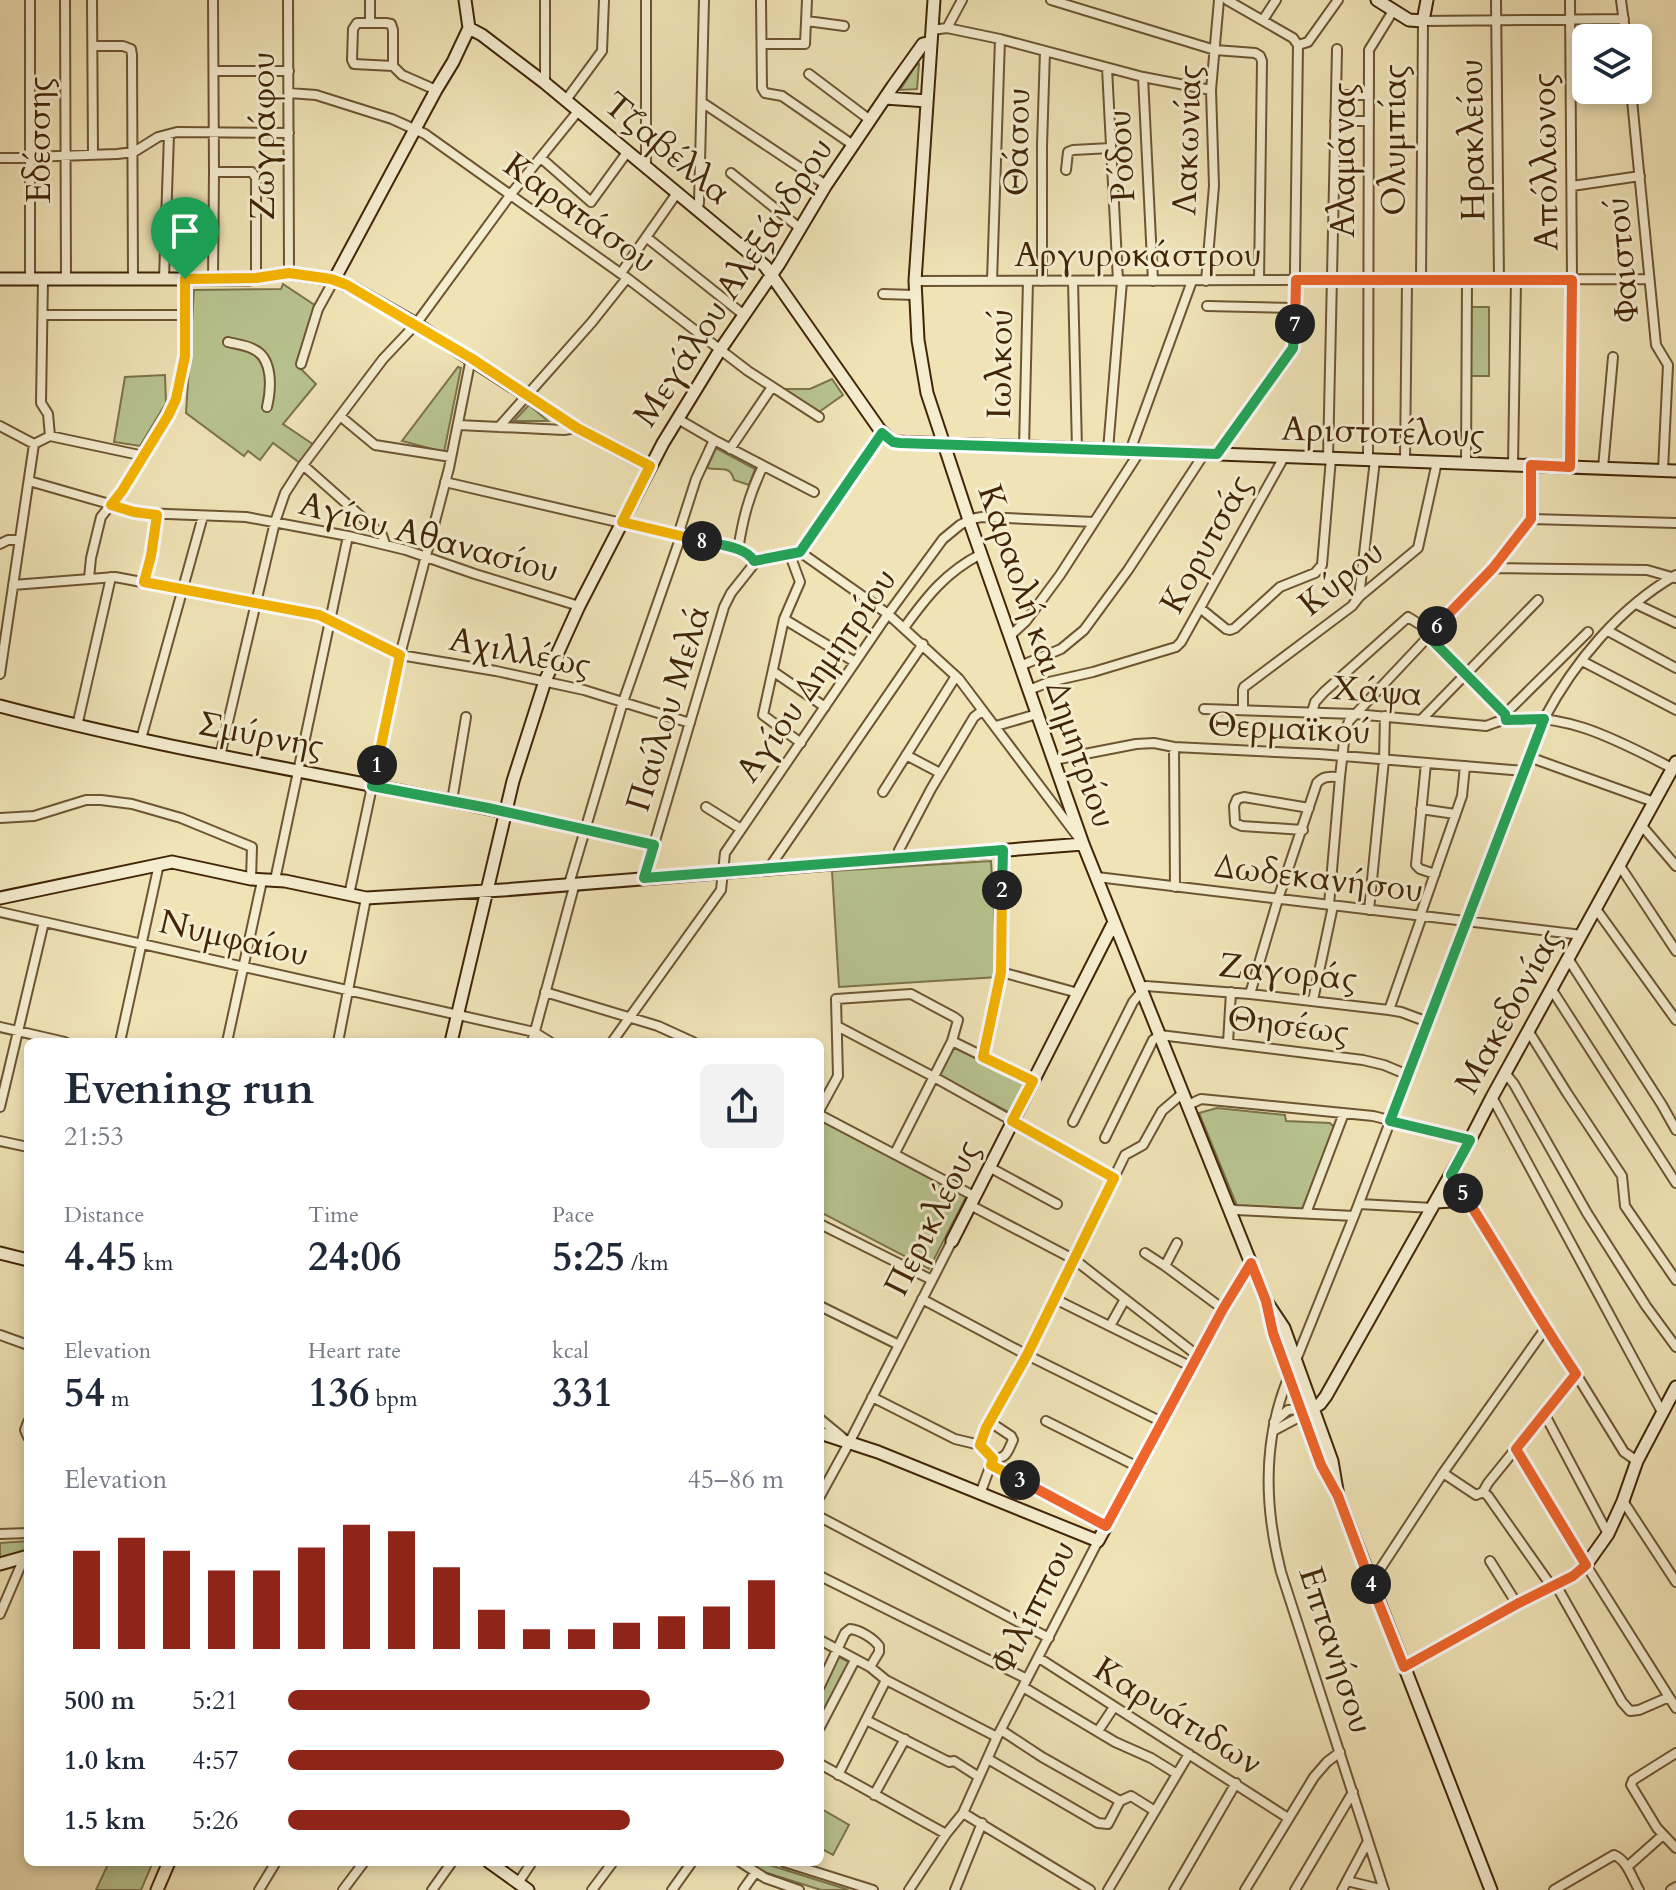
<!DOCTYPE html>
<html lang="en">
<head>
<meta charset="utf-8">
<style>
	body { margin:0; font-family:Cardo,serif; background:#f2f2f3; color:#1f2937; height:100vh; display:flex; flex-direction:column; font-size:30px; white-space:nowrap }
	* { box-sizing:border-box; margin:0 }
	p { font-size:26px; color:#747a83 }
	.icon { flex:none; width:44px; height:44px; fill:none; stroke:currentColor; stroke-width:2; stroke-linecap:round; stroke-linejoin:round }
	.map { position:relative; flex:1; overflow:hidden }
	.sheet { position:absolute; left:24px; top:1038px; width:800px; height:828px; display:flex; flex-direction:column; background:#fff; border-radius:12px; box-shadow:0 4px 12px #0003 }
	.sheet>* { flex:none }
	.tools { position:absolute; left:1572px; top:24px; display:grid; gap:16px }
	.tools a { display:grid; place-items:center; width:80px; height:80px; border-radius:12px; background:#fff; box-shadow:0 4px 12px #0003; font-size:40px }
	.pin { position:absolute; display:grid; place-items:center; width:68px; height:68px; color:#fff; margin:-82px -34px; border-radius:50% 50% 50% 0; rotate:-45deg; box-shadow:0 0 8px #0007 }
	.pin .icon { rotate:45deg }
	.km { position:absolute; width:40px; height:40px; margin:-20px; border-radius:50%; background:#222; color:#fff; font-size:22px; line-height:40px; text-align:center }
	.round { display:grid; place-items:center; flex:none; width:84px; height:84px; border-radius:12px; background:#f2f2f3 }
	.head { display:flex; align-items:center; justify-content:space-between; height:136px; padding:0 40px }
	h1 { font-size:44px; font-weight:700; line-height:60px }
	.figures { display:grid; grid-template-columns:repeat(3,1fr); gap:12px; height:136px; padding:8px 40px }
	.figures div { display:grid; align-content:center }
	.figures b { font-size:40px; font-weight:700 }
	.figures small { font-size:22px; font-weight:400 }
	.figures p { font-size:22px }
	.chart { height:224px; padding:16px 40px }
	.chart p { display:flex; justify-content:space-between }
	.chart svg { width:100%; height:144px; margin-top:8px; stroke:#8f2418; stroke-width:6 }
	ul { padding:0 40px; list-style:none; font-size:26px }
	li { display:grid; grid-template-columns:128px 96px 1fr; align-items:center; height:60px }
	li i { height:20px; border-radius:10px; background:#8f2418 }
	.map>svg:first-child { display:block }
</style>
</head>
<body>
<div class="map">
<svg width="1676" height="1890" viewBox="0 0 1676 1890">
	<rect width="100%" height="100%" fill="#f0e4b7"/>
	<filter id="stains"><feTurbulence type="fractalNoise" baseFrequency=".0025" numOctaves="4"/><feColorMatrix values="0 0 0 0 .2 0 0 0 0 .09 0 0 0 0 .02 0 0 0 .5 -.17"/></filter>
	<radialGradient id="worn" r=".72"><stop offset=".6" stop-color="#630" stop-opacity="0"/><stop offset="1" stop-color="#630" stop-opacity=".3"/></radialGradient>
	<path fill="#b8c48f" stroke="#7c744a" stroke-width="2" d="M919 64 917 89 900 90 916 65Z
		M283 284 316 306 297 365 316 384 283 424 314 445 300 463 273 443 260 460 248 451 244 456 186 413 194 290 281 289Z
		M1471 307H1489V376H1471Z
		M458 367 461 368 444 452 402 441Z
		M165 375 166 403 140 446 114 442 125 377Z
		M832 379 843 395 819 412 784 389H810Z
		M529 405 548 421H514Z
		M716 448 755 469 749 485 734 480C730 464 719 471 707 468Z
		M991 861 998 977 839 987 832 871Z
		M952 1046 1031 1087 1016 1116 938 1075Z
		M1217 1108 1285 1115 1286 1121 1330 1123 1334 1127 1303 1209 1237 1206 1199 1113Z
		M824 1122 966 1197 929 1269 820 1212V1129Z
		M28 1541V1550L0 1558V1543Z
		M837 1656 849 1662 820 1720V1690Z
		M820 1808 849 1825 833 1855 820 1848Z
		M109 1862H153L141 1890H96Z
		M746 1862H760L849 1890H821L758 1870Z"/>
	<g fill="none" stroke-linecap="round" stroke-linejoin="round">
		<g stroke="#6d5532" stroke-width="12">
			<path id="street" d="M30 0V279
				M65 0 66 279
				M92 0 93 154
				M213 0 214 172 213 279
				M288 0 289 273
				M370 0V23
				M545 0V83
				M646 0V167
				M761 0 762 88 765 93 782 96 853 145
				M1051 0 1215 50 1255 53 1260 56 1262 61 1259 280
				M1227 0 1293 38 1298 45
				M1496 0 1499 280
				M1621 0 1626 38
				M1263 20 1276 0
				M807 21 844 26
				M357 23H386L391 24 393 30V66L354 64 352 60 353 29Z
				M947 28 962 0
				M932 30 947 28 1000 39 1143 77 1211 90
				M762 44H805L807 0
				M1298 45 1308 42 1338 0
				M93 46H123L131 49 132 55 133 279
				M393 66 402 75 436 90
				M1107 68 1118 281
				M214 71H289
				M809 74 870 120
				M1143 77 1153 281
				M1631 90 1656 345 1668 365 1663 470
				M289 93 316 95 392 119 425 134 627 278 748 371 819 417
				M1336 95H1369
				M566 100 602 51 604 0
				M703 103 826 185
				M1335 121H1369
				M0 158 117 154 134 152 158 137 177 132 289 133
				M541 158 591 202 628 151
				M1066 170 1068 152 1073 150 1111 148
				M214 172H252L256 178V278
				M731 173 801 229
				M1572 186 1640 176
				M697 210 699 203 704 0
				M646 237 744 315
				M621 273 677 193
				M43 279 41 403 48 414 50 436
				M164 279 169 135
				M1421 280 1423 21 1624 19
				M915 281 1649 279
				M992 281 1000 39
				M1042 281V145L1045 51
				M1073 281 1077 449
				M1206 281 1214 186 1211 90 1219 0
				M883 294 915 295
				M1207 306 1295 308
				M43 315H186
				M228 342C236 344 246 345 253 349 274 358 271 390 267 407
				M301 364 318 309 334 280
				M340 416 375 445 451 457
				M678 419 714 440 814 492
				M458 425 564 430 576 428
				M0 426 34 444 50 436 144 456
				M499 427 592 322 627 278
				M1024 447 1028 281
				M730 449 772 387
				M1108 450 1122 281
				M1130 451 1192 281
				M1217 454 1293 348 1294 344 1298 45
				M1328 458 1337 49
				M1368 460 1369 50 1393 11
				M1405 461 1407 280
				M1466 463 1467 280
				M303 465 382 535 385 544
				M1513 465 1516 280
				M1570 467 1572 280 1570 0
				M1603 468 1613 357
				M29 481 141 513 246 517 348 536 406 550 475 574 579 606
				M445 482 738 550C746 552 754 554 754 564L731 593 724 607 644 878
				M1531 519 1676 523
				M678 535 696 479 714 440
				M0 544 8 540H19
				M738 550C743 518 749 495 763 466
				M800 552 888 614 959 679 1078 837
				M790 555 800 582 784 619 763 715 801 743
				M754 561 800 552 882 433
				M1493 568 1647 570 1675 578
				M89 578 91 558 101 517 122 491 168 416 176 399 185 356V279
				M144 582 151 556 157 515
				M13 585 115 577 302 612 326 617 400 655 496 671 584 690 690 723
				M1359 597 1375 460
				M1636 604 1676 623
				M1200 608 1226 629 1230 630 1235 628 1280 587 1315 573 1322 565 1331 458
				M784 619 855 662
				M904 628C927 596 946 572 981 554
				M1608 631 1676 668
				M1010 636 1026 621 1060 575 1140 451
				M1428 636 1505 714
				M1582 661 1676 710
				M1020 666 1061 649 1084 630 1128 570 1204 454
				M774 672 825 707
				M0 674 34 444
				M1029 690 1049 682 1093 672 1176 647 1181 642 1284 457
				M1204 709 1355 714 1486 726C1492 724 1498 721 1504 720 1565 710 1620 742 1672 768
				M1243 710V690L1244 687 1352 606 1359 597 1418 548 1437 462
				M1312 712 1315 702 1324 692 1408 617 1424 627 1430 634
				M1421 720 1538 600
				M1506 720 1505 714 1588 632
				M77 726 111 577
				M996 726 1037 714
				M141 739 203 516
				M1174 747 1175 887
				M906 755 940 773
				M220 756 275 522 285 493 303 465 383 359 416 324 511 194 579 110
				M1529 757 1654 802
				M1054 760 1136 744 1154 743 1174 747 1319 754 1524 771
				M1426 763 1416 865 1420 869 1435 874
				M883 792 956 676
				M452 801 466 717
				M706 807 741 829
				M1421 809 1455 814
				M504 812 654 845
				M0 818 34 816 86 800H101L132 804 181 818 252 847 251 879
				M1642 826 1676 866
				M1303 830 1242 826 1235 823 1234 806 1237 799 1244 797 1309 808
				M898 858 899 850 931 789 974 717 982 711
				M1620 866 1676 951
				M769 868 923 644
				M1097 877 1582 935
				M275 880 348 536
				M569 884 623 702 681 536
				M349 895 400 655 449 468 471 358
				M1329 905 1340 777 1345 733 1349 721 1493 568 1531 519V465
				M1596 909 1676 1020
				M1369 910 1384 760 1385 716
				M0 912 534 1032 550 1042
				M1420 916 1462 796 1465 766
				M1569 960 1662 1105 1676 1130
				M1001 972 1078 993
				M1552 990 1676 1183
				M545 992 658 1026 693 1042
				M1250 994 1278 899 1317 783C1324 775 1331 777 1340 777
				M1313 1000 1333 906
				M1389 1010 1422 916
				M837 1026 934 1077 1114 1178
				M0 1027 65 1042
				M1529 1032 1567 1093 1622 1176 1625 1206 1676 1280
				M952 1041 1033 1081
				M120 1042 159 864
				M227 1042 262 881
				M338 1042 366 898
				M532 1042 575 883
				M612 1042 721 890 725 853 888 614 943 539 960 525 971 519 982 517 1094 522
				M1228 1043 1231 992
				M983 1057 1001 972 1003 850
				M1506 1074 1514 1084 1587 1213 1646 1306 1676 1347
				M1492 1097 1662 1412
				M1188 1105 1201 1099 1373 1116 1470 1140
				M0 1107 44 922
				M820 1109 838 1076 836 999 911 994 954 1017 958 1020 952 1041 895 1153
				M820 1115 974 1196
				M1073 1122 1133 1002 1146 986 1250 994 1389 1010 1401 1012 1428 1022
				M1105 1138 1153 1040 1160 1035 1363 1060 1384 1065 1408 1075
				M0 1141 28 1147
				M989 1167 1057 1204
				M1451 1175 1505 1259 1545 1329 1576 1374 1624 1452 1637 1461
				M1359 1204 1433 1208
				M970 1205 1075 1260 1198 1356
				M1229 1208 1236 1210 1354 1216
				M1306 1213 1344 1113
				M820 1224 932 1280
				M1177 1243 1165 1266 1223 1309
				M1145 1253 1165 1266
				M922 1299 1027 1355 1162 1422
				M1055 1299 1192 1367
				M820 1306 899 1345
				M1110 1326 1125 1299
				M0 1335 28 1345
				M1296 1360 1354 1216 1544 719C1574 662 1620 607 1676 575
				M1289 1376C1262 1440 1264 1506 1281 1572L1384 1890
				M872 1397 955 1439 980 1445
				M1544 1413 1608 1534
				M820 1419 842 1437
				M1046 1421 1138 1467
				M28 1422 25 1430 28 1437
				M990 1422 1055 1299 1125 1155 1143 1145 1162 1111 1183 1093
				M1274 1422 1288 1410 1301 1409
				M1273 1431 1303 1415
				M1516 1449 1586 1565 1676 1708
				M991 1465 1106 1526
				M1443 1473 1476 1495 1483 1492 1488 1496 1552 1587
				M1483 1492 1488 1483 1576 1374
				M980 1494 993 1459C1007 1458 1007 1453 1013 1440L1011 1436 990 1422 986 1428 980 1445 993 1459
				M820 1496 849 1443 952 1241
				M1623 1501 1676 1582
				M820 1517 1049 1638
				M0 1534 28 1533
				M1490 1561 1517 1604
				M820 1576 1027 1679
				M1371 1583 1443 1473 1545 1329
				M1556 1585 1622 1702 1630 1711 1639 1710 1669 1697
				M0 1614 24 1558
				M820 1640 870 1667 886 1680 997 1737
				M1039 1658 1288 1818
				M820 1686 845 1633 850 1629C860 1630 873 1638 879 1646V1652L870 1667
				M1023 1687 1115 1742 1151 1758 1177 1774
				M866 1720 949 1762 954 1761 979 1777
				M820 1727 855 1660
				M1001 1730 1042 1757 1120 1801
				M1098 1731 1114 1707
				M1676 1753 1633 1780 1631 1785 1657 1828 1676 1848
				M988 1759 1098 1823 1108 1824 1120 1801
				M820 1764 946 1834
				M838 1775 886 1680
				M874 1795 905 1739
				M1120 1801 1131 1796 1155 1811
				M963 1813 1090 1890
				M740 1862 765 1878 799 1890
				M784 1862 873 1890
				M1627 1867 1663 1835
				M1347 1881 1384 1890
				M518 1883 532 1862
				M259 1890 276 1862
				M343 1890 364 1862
				M432 1890 452 1862
				M592 1890 613 1862
				M672 1890 692 1862
				M743 1890 755 1873
				M909 1890 946 1834 963 1813 997 1737 1098 1541
				M955 1890 982 1823
				M1108 1890 1189 1754
				M1174 1890 1236 1783
				M1245 1890 1314 1777 1327 1762 1340 1752
				M1295 1890 1353 1792
				M1342 1890 1368 1841
				M1554 1890 1614 1855C1627 1860 1632 1878 1639 1890
				M1671 1890 1676 1887"/>
		</g>
		<g stroke="#412506" stroke-width="15">
			<path id="secondary" d="M465 0 469 28
				M934 0 915 281 918 340 927 393 969 520 1083 844 1266 1301 1284 1328 1332 1461 1338 1496
				M1377 0 1409 20 1423 21 1427 0
				M469 28 482 35 545 83 765 266 880 430 893 442 1676 471
				M885 98 927 101
				M0 279H248L289 273 334 280 353 288 416 324 577 428 650 466
				M334 280 436 90 453 62 469 28
				M0 706C166 750 336 776 504 812
				M0 898 172 862 251 879 285 881 366 898 503 890 1083 844
				M451 1042 513 781 545 681 579 606 663 443 720 350 779 264 826 185 893 86 923 44 931 42
				M1436 1202 1468 1200
				M952 1241 1114 922
				M0 1253 28 1260
				M1268 1308 1273 1333 1321 1465 1338 1496 1491 1890
				M1303 1415 1320 1404 1326 1396 1470 1140 1492 1097 1676 762
				M820 1433 878 1452 1098 1541 1223 1309 1251 1263
				M0 1564 28 1556
				M1404 1667 1517 1604 1573 1576 1586 1565 1608 1534 1623 1501 1637 1461 1676 1387
				M489 1862 528 1890
				M157 1890 169 1862"/>
		</g>
		<use href="#street" stroke="#f5edd0" stroke-width="8"/>
		<use href="#secondary" stroke="#f5edd0" stroke-width="11"/>
	</g>
	<g fill="none" stroke-linecap="round" stroke-linejoin="round">
		<g stroke="#fff" stroke-width="16">
			<path id="split-1" d="M185 279V356L176 399 168 416 122 491 111 505 134 512 157 515 151 556 144 582 319 615 400 655 377 765"/>
		</g>
		<g stroke="#fff" stroke-width="16">
			<path id="split-2" d="M377 765 372 786 488 808 654 845 644 878 1003 850 1002 890"/>
		</g>
		<g stroke="#fff" stroke-width="16">
			<path id="split-3" d="M1002 890 1001 972 983 1057 1033 1081 1012 1121 1114 1178 1027 1355 986 1428 980 1445 993 1459 991 1465 1020 1480"/>
		</g>
		<g stroke="#fff" stroke-width="16">
			<path id="split-4" d="M1020 1480 1106 1526 1223 1309 1251 1263 1266 1301 1273 1333 1321 1465 1338 1496 1371 1584"/>
		</g>
		<g stroke="#fff" stroke-width="16">
			<path id="split-5" d="M1371 1584 1404 1667 1517 1604 1573 1576 1586 1565 1516 1449 1576 1374C1536 1315 1502 1253 1463 1193"/>
		</g>
		<g stroke="#fff" stroke-width="16">
			<path id="split-6" d="M1437 626 1428 636 1505 714 1506 720 1544 719 1390 1121 1470 1140 1451 1175 1463 1193"/>
		</g>
		<g stroke="#fff" stroke-width="16">
			<path id="split-7" d="M1295 324 1296 280H1572L1570 467 1531 465V519L1493 568 1437 626"/>
		</g>
		<g stroke="#fff" stroke-width="16">
			<path id="split-8" d="M702 541C718 545 745 546 754 561L800 552 882 433 893 442 900 443 1217 454 1293 348 1295 324"/>
		</g>
		<g stroke="#fff" stroke-width="16">
			<path id="split-9" d="M185 279 256 278 289 273 331 279 347 285 471 358 577 428 650 466 622 522 702 541"/>
		</g>
		<use href="#split-1" stroke="#f5b400" stroke-width="10"/>
		<use href="#split-2" stroke="#22a559" stroke-width="10"/>
		<use href="#split-3" stroke="#f5b400" stroke-width="10"/>
		<use href="#split-4" stroke="#f0652b" stroke-width="10"/>
		<use href="#split-5" stroke="#f0652b" stroke-width="10"/>
		<use href="#split-6" stroke="#22a559" stroke-width="10"/>
		<use href="#split-7" stroke="#f0652b" stroke-width="10"/>
		<use href="#split-8" stroke="#22a559" stroke-width="10"/>
		<use href="#split-9" stroke="#f5b400" stroke-width="10"/>
	</g>
	<g text-anchor="middle" dominant-baseline="central" stroke-width="6" stroke-linejoin="round" paint-order="stroke">
		<g font-size="34" fill="#412506" stroke="#f5edd0">
			<text transform="translate(263 136) rotate(-90)">Ζωγράφου</text>
			<text transform="translate(39 140) rotate(-90)">Εδέσσης</text>
			<text transform="translate(1187 140) rotate(-88)">Λακωνίας</text>
			<text transform="translate(1394 140) rotate(-90)">Ολυμπίας</text>
			<text transform="translate(1472 140) rotate(-91)">Ηρακλείου</text>
			<text transform="translate(1017 142) rotate(-89)">Θάσου</text>
			<text transform="translate(667 148) rotate(40)">Τζαβέλλα</text>
			<text transform="translate(1121 156) rotate(-93)">Ρόδου</text>
			<text transform="translate(1343 160) rotate(-90)">Αλαμάνας</text>
			<text transform="translate(1545 162) rotate(-91)">Απόλλωνος</text>
			<text transform="translate(580 213) rotate(36)">Καρατάσου</text>
			<text x="1138" y="255">Αργυροκάστρου</text>
			<text transform="translate(1622 260) rotate(-95)">Φαιστού</text>
			<text transform="translate(733 282) rotate(-57)">Μεγάλου Αλεξάνδρου</text>
			<text transform="translate(1000 364) rotate(-89)">Ιωλκού</text>
			<text transform="translate(1383 432) rotate(2)">Αριστοτέλους</text>
			<text transform="translate(429 537) rotate(15)">Αγίου Αθανασίου</text>
			<text transform="translate(1206 544) rotate(-61)">Κορυτσάς</text>
			<text transform="translate(1341 578) rotate(-39)">Κύρου</text>
			<text transform="translate(520 652) rotate(11)">Αχιλλέως</text>
			<text transform="translate(1047 656) rotate(71)">Καραολή και Δημητρίου</text>
			<text transform="translate(816 675) rotate(-55)">Αγίου Δημητρίου</text>
			<text transform="translate(1377 691) rotate(4)">Χάψα</text>
			<text transform="translate(668 708) rotate(-73)">Παύλου Μελά</text>
			<text transform="translate(1289 728) rotate(3)">Θερμαϊκού</text>
			<text transform="translate(261 735) rotate(11)">Σμύρνης</text>
			<text transform="translate(1319 878) rotate(7)">Δωδεκανήσου</text>
			<text transform="translate(234 938) rotate(13)">Νυμφαίου</text>
			<text transform="translate(1288 972) rotate(6)">Ζαγοράς</text>
			<text transform="translate(1508 1011) rotate(-61)">Μακεδονίας</text>
			<text transform="translate(1288 1025) rotate(7)">Θησέως</text>
			<text transform="translate(932 1218) rotate(-63)">Περικλέους</text>
			<text transform="translate(1033 1607) rotate(-63)">Φιλίππου</text>
			<text transform="translate(1336 1650) rotate(72)">Επτανήσου</text>
			<text transform="translate(1178 1716) rotate(32)">Καρυάτιδων</text>
		</g>
	</g>
	<rect width="100%" height="100%" filter="url(#stains)"/>
	<rect width="100%" height="100%" fill="url(#worn)"/>
</svg>
<div class="tools">
<a><svg class="icon" aria-label="layers" viewBox="0 0 24 24"><path d="M12 4l9 5-9 5-9-5zM3 14l9 5 9-5"/></svg></a>
</div>
<div class="pin" style="left:185px;top:279px;background:#1e9e55"><svg class="icon" aria-label="arrive" viewBox="0 0 24 24"><path d="M6 21V4h12l-3 4 3 4H6"/></svg></div>
<b class="km" style="left:377px;top:765px">1</b>
<b class="km" style="left:1002px;top:890px">2</b>
<b class="km" style="left:1020px;top:1480px">3</b>
<b class="km" style="left:1371px;top:1584px">4</b>
<b class="km" style="left:1463px;top:1193px">5</b>
<b class="km" style="left:1437px;top:626px">6</b>
<b class="km" style="left:1295px;top:324px">7</b>
<b class="km" style="left:702px;top:541px">8</b>
<section class="sheet">
<div class="head"><div><h1>Evening run</h1><p>21:53</p></div><a class="round"><svg class="icon" aria-label="share" viewBox="0 0 24 24"><path d="M12 15V3M7 8l5-5 5 5M5 13v7h14v-7"/></svg></a></div>
<div class="figures">
<div><p>Distance</p><b>4.45<small> km</small></b></div>
<div><p>Time</p><b>24:06</b></div>
<div><p>Pace</p><b>5:25<small> /km</small></b></div>
</div>
<div class="figures">
<div><p>Elevation</p><b>54<small> m</small></b></div>
<div><p>Heart rate</p><b>136<small> bpm</small></b></div>
<div><p>kcal</p><b>331</b></div>
</div>
<div class="chart"><p><span>Elevation</span>45–86 m</p>
<svg viewBox="0 0 160 44" preserveAspectRatio="none"><path d="M5 44V14M15 44V10M25 44V14M35 44V20M45 44V20M55 44V13M65 44V6M75 44V8M85 44V19M95 44V32M105 44V38M115 44V38M125 44V36M135 44V34M145 44V31M155 44V23"/></svg>
</div>
<ul>
<li><b>500 m</b>5:21<i style="width:73%"></i></li>
<li><b>1.0 km</b>4:57<i style="width:100%"></i></li>
<li><b>1.5 km</b>5:26<i style="width:69%"></i></li>
</ul>
</section>
</div>
</body>
</html>
